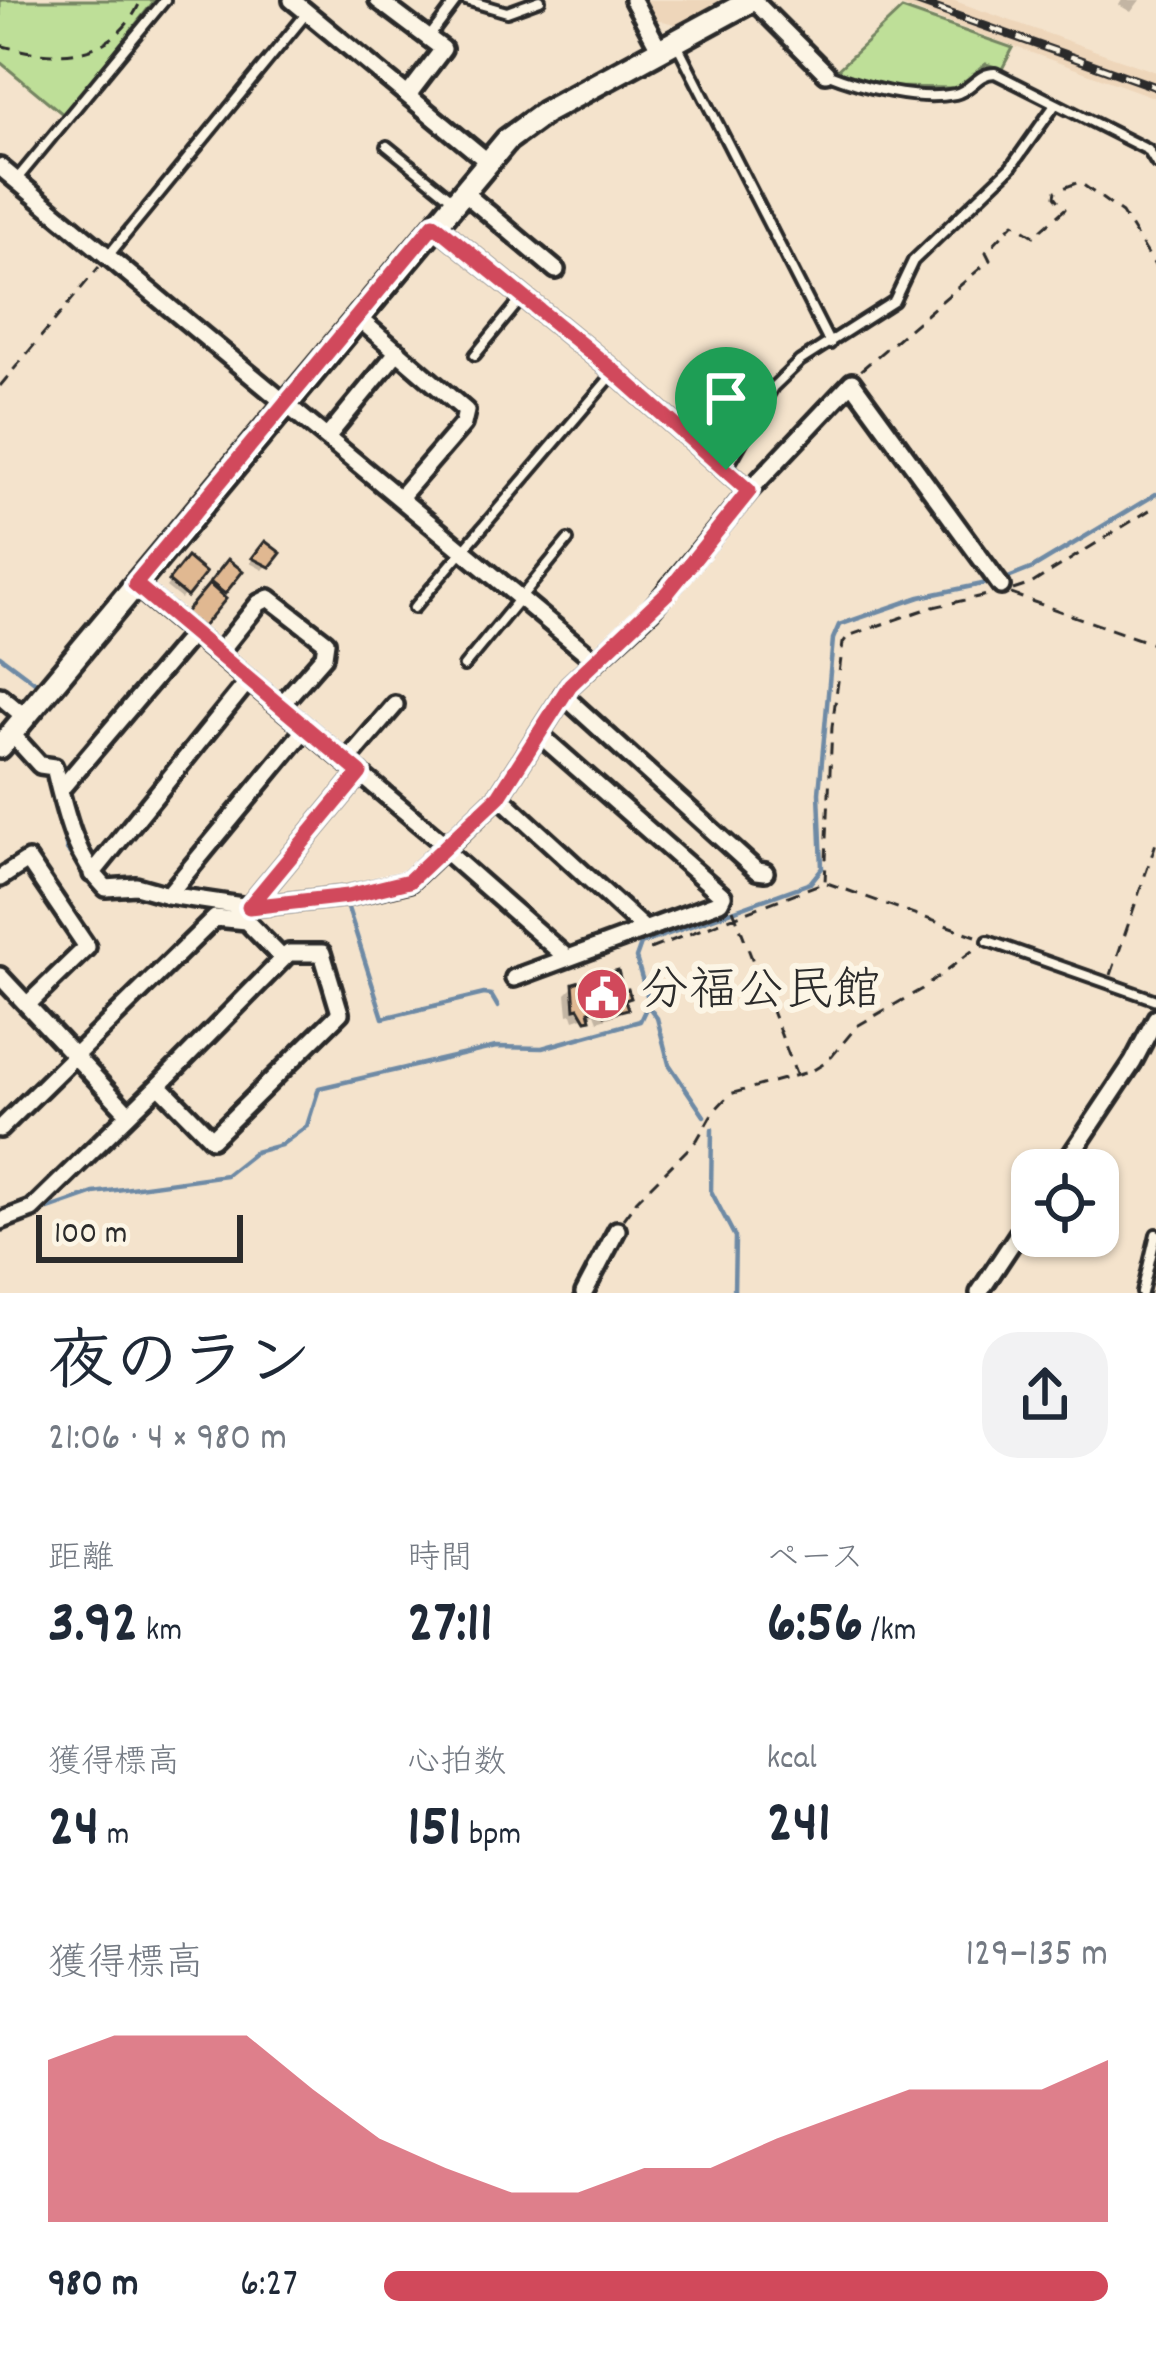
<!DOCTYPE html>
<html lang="ja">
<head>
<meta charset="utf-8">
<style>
	body { margin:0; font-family:Dekko,"Klee One",sans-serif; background:#f2f2f3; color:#1f2937; height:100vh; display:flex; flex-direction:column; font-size:45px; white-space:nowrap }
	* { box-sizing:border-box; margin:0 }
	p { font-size:39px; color:#747a83 }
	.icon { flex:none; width:66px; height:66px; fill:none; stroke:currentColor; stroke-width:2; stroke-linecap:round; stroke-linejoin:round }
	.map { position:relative; height:1293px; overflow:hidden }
	.side { display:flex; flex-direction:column; background:#fff; flex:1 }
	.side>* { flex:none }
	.controls { position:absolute; left:1011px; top:1149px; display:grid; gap:24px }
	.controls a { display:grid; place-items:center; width:108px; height:108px; border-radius:24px; background:#fff; box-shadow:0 3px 9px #0004; font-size:60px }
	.scale { position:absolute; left:36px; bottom:30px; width:207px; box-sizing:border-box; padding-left:12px; border:6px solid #2b2b2b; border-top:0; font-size:33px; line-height:42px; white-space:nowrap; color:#2b2b2b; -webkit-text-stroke:9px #fcf5e5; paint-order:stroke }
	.pin { position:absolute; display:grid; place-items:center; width:102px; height:102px; color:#fff; margin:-123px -51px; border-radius:50% 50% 50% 0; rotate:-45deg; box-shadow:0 0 12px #0007 }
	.pin .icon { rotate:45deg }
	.round { display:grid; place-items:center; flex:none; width:126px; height:126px; border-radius:36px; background:#f2f2f3 }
	.headline { display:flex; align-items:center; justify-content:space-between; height:204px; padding:0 48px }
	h1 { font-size:66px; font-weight:700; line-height:90px }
	.metrics { display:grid; grid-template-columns:repeat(3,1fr); gap:18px; height:204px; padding:12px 48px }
	.metrics div { display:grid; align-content:center }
	.metrics b { font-size:60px; font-weight:700 }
	.metrics small { font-size:33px; font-weight:400 }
	.metrics p { font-size:33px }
	.chart { height:336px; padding:24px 48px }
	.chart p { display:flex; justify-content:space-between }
	.chart svg { width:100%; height:216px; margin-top:12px; fill:#d1495b; opacity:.7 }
	ul { padding:0 48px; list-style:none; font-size:39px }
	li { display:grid; grid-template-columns:192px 144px 1fr; align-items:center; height:90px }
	li i { height:30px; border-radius:15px; background:#d1495b }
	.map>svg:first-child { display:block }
</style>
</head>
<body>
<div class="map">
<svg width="1156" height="1293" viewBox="0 0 1156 1293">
	<rect width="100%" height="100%" fill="#f4e3cc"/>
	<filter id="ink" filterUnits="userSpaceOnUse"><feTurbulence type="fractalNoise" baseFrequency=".00833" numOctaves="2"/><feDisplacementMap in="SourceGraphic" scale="24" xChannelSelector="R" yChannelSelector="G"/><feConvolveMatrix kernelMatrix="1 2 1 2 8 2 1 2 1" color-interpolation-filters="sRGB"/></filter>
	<g filter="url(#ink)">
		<path fill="#eed6ba" d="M644 0H728L686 27 655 19Z
			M886 0H952L1156 72V98Z"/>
		<path fill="#bedf98" stroke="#748562" stroke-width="3" d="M0 0H155L64 115 0 62Z
			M902 9 1013 48 1002 69 986 64 956 88 888 87 835 72Z"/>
		<path fill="#0003" d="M1122 0H1140L1131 12 1119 5Z
			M265 545 277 554 263 570 250 563Z
			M229 564 239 572 192 634 179 623Z
			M182 565 202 573 181 599 166 587Z
			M574 986 623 1002 624 1008 617 1015 598 1021 595 1013 574 1020 572 1014 568 1015 566 994Z"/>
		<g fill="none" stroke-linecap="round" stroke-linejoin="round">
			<path stroke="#6e8aa5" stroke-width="4.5" d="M1003 580 1033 568 1156 494
				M0 656 36 683
				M14 750 36 772 48 774 49 779
				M57 808 67 850 82 868
				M190 905 214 909
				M255 914 347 905 383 1018 484 994 491 995 498 1007
				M648 1006 657 1018 669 1064 704 1116
				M712 1129 711 1191 735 1237 734 1293
				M48 1209 94 1193 226 1175 255 1152 281 1145 307 1126 319 1088 496 1047 542 1048 640 1021 649 1002 636 958 641 944 810 883 822 868 819 793 833 639 839 625 920 597 992 582"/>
		</g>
		<path fill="#e0b891" stroke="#2b2b2b" stroke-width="3" d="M265 541 281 553 270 567 252 558Z
			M187 557 206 573 187 597 168 581Z
			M228 559 243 571 225 594 210 582Z
			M209 584 226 599 202 628 184 614Z
			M618 970 623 990 628 989 631 998 625 1000 628 1009 605 1015 603 1007 589 1011 591 1019 586 1020 579 1008 575 1009 573 983Z"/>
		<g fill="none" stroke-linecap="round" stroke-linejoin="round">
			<g stroke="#2b2b2b" stroke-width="16">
				<path id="lane" d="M466 0 507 12 540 0
					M430 36 457 0
					M678 46 830 344
					M826 73C861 87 917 102 955 94 972 90 977 73 995 73L1148 150 1156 163
					M387 146 451 198
					M17 179 165 0
					M108 256 306 14
					M475 355 522 298
					M726 470 773 387 800 361 894 301 913 261 1011 167 1055 105
					M414 608 614 373
					M464 666 568 540
					M988 941 1156 1000
					M1142 1293 1156 1234"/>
			</g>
			<g stroke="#2b2b2b" stroke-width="24">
				<path id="street" d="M292 0 487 161
					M378 0 443 49 408 95
					M633 0 661 52
					M753 0 826 73
					M0 167 596 661
					M462 191 556 270
					M434 224 615 372 749 491
					M357 317 466 411 463 424 401 496
					M328 436 398 351
					M135 585 444 844 451 856 566 957
					M218 654 259 603 269 598 326 642 324 656 280 706
					M563 695 757 871 765 872
					M0 696 25 717
					M11 733 40 765 54 767C65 811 73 855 106 888L136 886 168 895 249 907 348 896 409 882 499 796 570 685 650 611 749 491 852 382 1001 586
					M346 762 395 705
					M60 790 193 633
					M499 796 644 929
					M92 874 249 680
					M0 878 28 860 87 947 27 1005
					M168 895 306 728
					M249 907 360 773
					M0 976 129 1114
					M514 978 720 902 723 896 540 735
					M159 1085 283 959
					M0 1129 215 918 246 921 283 959 289 953H322L340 1013 212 1139 159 1085 32 1209 0 1221
					M1061 1170 1133 1062 1156 1018
					M584 1293 617 1230
					M979 1293 1032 1213"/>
			</g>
			<g stroke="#2b2b2b" stroke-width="30">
				<path id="secondary" d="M0 747 507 140 544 113 752 0"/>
			</g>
			<path stroke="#2b2b2b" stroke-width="3" stroke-dasharray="12 9" stroke-linecap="butt" d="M0 45C55 61 115 61 141 0
				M861 370 990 260 986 252 1014 223 1034 236 1065 209 1055 196 1056 191 1079 182 1122 213 1156 267
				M0 386 99 267
				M1013 590 1031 584 1156 506
				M1011 594 1156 645
				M827 883 976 936
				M733 909 796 1074
				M650 949 825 882 832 727 843 643 848 636 929 608 992 594
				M1111 975 1156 843
				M623 1219 637 1200 697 1140 713 1112 730 1094 812 1071 828 1061 857 1026 922 989 976 948"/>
			<use href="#lane" stroke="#fcf5e5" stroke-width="8"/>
			<use href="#street" stroke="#fcf5e5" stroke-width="15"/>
			<use href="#secondary" stroke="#fcf5e5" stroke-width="21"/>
			<g stroke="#2b2b2b" stroke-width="9">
				<path id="rail" d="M912 0 1156 87"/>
			</g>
			<use href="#rail" stroke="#fcf5e5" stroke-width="4.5" stroke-dasharray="14" stroke-linecap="butt"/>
		</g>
	</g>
	<g fill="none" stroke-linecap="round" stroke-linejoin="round" filter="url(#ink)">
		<g stroke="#fff" stroke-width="24">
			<path id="route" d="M434 224 615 372 749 491 667 593 570 685 499 796 409 881 348 896 249 907 360 773 135 584Z"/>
		</g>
		<use href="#route" stroke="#d1495b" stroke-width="15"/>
	</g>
	<defs>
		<g id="civic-disc" transform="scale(2.7)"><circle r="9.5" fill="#d1495b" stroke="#fcf5e5"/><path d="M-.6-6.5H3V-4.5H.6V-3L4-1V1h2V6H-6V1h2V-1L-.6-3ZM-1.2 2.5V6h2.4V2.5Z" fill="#fff"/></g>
	</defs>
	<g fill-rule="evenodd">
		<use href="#civic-disc" x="602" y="994"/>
	</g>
	<g text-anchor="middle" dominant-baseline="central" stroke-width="12" stroke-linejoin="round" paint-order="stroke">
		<g font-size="48" fill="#2b2b2b" stroke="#fcf5e5" text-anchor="start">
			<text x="641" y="994">分福公民館</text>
		</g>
	</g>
</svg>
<div class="controls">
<a><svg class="icon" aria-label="locate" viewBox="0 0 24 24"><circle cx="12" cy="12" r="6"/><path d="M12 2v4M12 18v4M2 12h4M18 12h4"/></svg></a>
</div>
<div class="scale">100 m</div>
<div class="pin" style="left:726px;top:470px;background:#1e9e55"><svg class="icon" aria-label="arrive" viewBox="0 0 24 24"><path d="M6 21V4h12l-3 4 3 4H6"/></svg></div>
</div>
<section class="side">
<div class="headline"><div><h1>夜のラン</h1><p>21:06 · 4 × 980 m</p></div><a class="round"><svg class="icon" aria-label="share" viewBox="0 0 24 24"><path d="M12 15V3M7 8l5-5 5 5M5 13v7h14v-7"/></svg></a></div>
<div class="metrics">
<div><p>距離</p><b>3.92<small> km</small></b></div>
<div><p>時間</p><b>27:11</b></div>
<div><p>ペース</p><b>6:56<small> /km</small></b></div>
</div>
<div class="metrics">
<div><p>獲得標高</p><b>24<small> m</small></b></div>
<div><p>心拍数</p><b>151<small> bpm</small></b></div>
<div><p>kcal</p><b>241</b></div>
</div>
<div class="chart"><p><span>獲得標高</span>129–135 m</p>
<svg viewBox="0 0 160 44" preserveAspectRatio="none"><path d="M0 44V11L10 6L20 6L30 6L40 17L50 27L60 33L70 38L80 38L90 33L100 33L110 27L120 22L130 17L140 17L150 17L160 11V44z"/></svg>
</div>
<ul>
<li><b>980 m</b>6:27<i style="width:100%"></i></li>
</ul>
</section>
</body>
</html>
